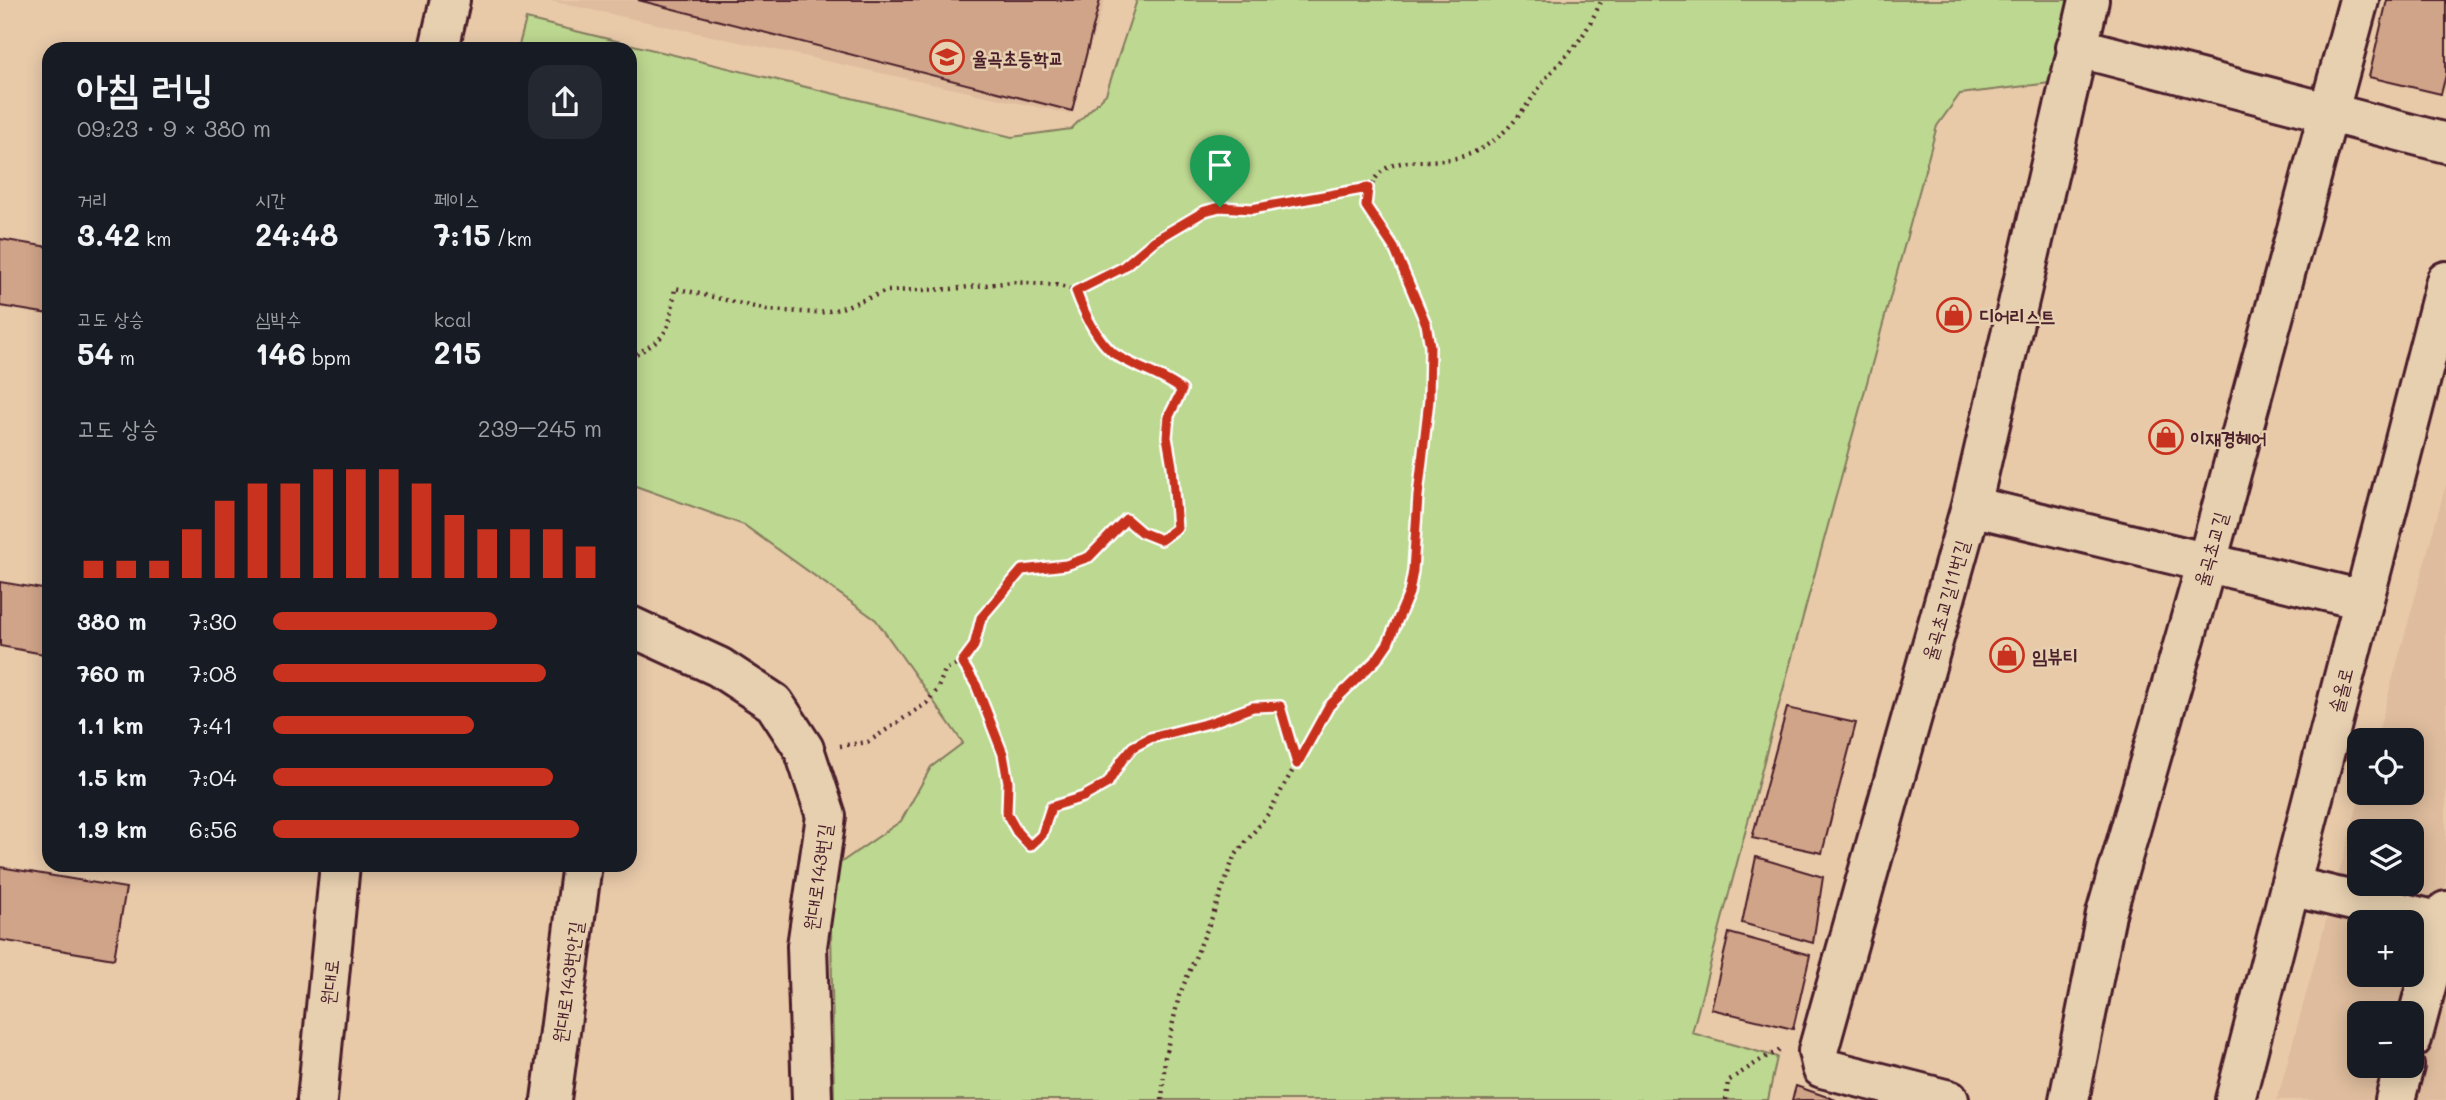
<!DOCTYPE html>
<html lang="ko">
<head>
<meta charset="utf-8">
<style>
	body { margin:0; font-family:Mali,"Poor Story",sans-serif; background:#242831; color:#f1f3f6; height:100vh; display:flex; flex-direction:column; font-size:26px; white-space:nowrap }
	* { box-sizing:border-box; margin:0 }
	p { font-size:23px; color:#9ea1a6 }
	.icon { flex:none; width:38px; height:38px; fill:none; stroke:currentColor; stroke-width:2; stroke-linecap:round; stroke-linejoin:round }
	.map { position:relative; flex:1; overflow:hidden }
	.sheet { position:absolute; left:42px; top:42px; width:595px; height:830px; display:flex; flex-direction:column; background:#171b24; border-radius:21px; box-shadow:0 4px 18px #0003 }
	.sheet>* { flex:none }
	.fabs { position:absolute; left:2347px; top:728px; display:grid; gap:14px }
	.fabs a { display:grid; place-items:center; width:77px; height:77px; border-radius:14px; background:#171b24; box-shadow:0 4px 18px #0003; font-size:35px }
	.pin { position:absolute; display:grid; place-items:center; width:60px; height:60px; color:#fff; margin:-72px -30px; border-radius:50% 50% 50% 0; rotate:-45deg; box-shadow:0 0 7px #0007 }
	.pin .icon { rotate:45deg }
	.round { display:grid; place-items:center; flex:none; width:74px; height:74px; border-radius:21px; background:#242831 }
	.overview { display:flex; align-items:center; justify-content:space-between; height:119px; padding:0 35px }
	h1 { font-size:38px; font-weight:700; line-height:52px }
	.metrics { display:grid; grid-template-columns:repeat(3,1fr); gap:10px; height:119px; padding:7px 35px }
	.metrics div { display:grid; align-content:center }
	.metrics b { font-size:30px; font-weight:700 }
	.metrics small { font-size:19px; font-weight:400 }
	.metrics p { font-size:19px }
	.chart { height:196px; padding:14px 35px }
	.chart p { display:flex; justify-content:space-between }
	.chart svg { width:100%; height:126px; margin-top:7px; stroke:#c8321e; stroke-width:6 }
	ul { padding:0 35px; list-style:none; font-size:23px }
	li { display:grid; grid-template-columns:112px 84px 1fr; align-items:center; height:52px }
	li i { height:18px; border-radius:9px; background:#c8321e }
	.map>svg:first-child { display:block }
</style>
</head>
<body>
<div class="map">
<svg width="2446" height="1100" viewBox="0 0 2446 1100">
	<rect width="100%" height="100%" fill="#e8caa9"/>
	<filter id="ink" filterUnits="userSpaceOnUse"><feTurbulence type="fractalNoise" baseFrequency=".0143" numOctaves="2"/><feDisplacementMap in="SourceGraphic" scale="14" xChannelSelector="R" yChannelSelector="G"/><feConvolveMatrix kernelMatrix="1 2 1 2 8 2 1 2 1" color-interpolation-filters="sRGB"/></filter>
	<g filter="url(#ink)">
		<path fill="#debc9d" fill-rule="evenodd" d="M546 0H1105L1069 114Z
			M2446 484V1100H2277L2361 793H2412V740H2376ZM2359 831H2412V884H2359ZM2359 922H2412V975H2359ZM2359 1013H2412V1066H2359Z"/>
		<path fill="#bdd890" stroke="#847c5e" stroke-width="2" d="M1137 0H2069L2050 83 1960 94 1937 126 1777 712 1692 1033 1777 1057 1768 1100H834L830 870 901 821 931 767 963 743 876 620 744 525 630 484V49H518L526 19 1012 137 1071 129 1106 94Z"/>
		<path fill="#d0a488" stroke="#4a1f2b" stroke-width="2" d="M638 0H1100L1072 111Z
			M2387 0H2446V75L2441 94 2369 77Z
			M0 239 49 247V314L0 306Z
			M0 582 49 590V655L0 646Z
			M1787 708 1856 723 1822 853 1752 838Z
			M1756 857 1823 877 1813 943 1742 923Z
			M0 867 126 888 114 959 0 940Z
			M1729 933 1810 955 1793 1029 1711 1009Z
			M1796 1086 1836 1100H1792Z"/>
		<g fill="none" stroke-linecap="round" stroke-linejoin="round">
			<g stroke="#4a1f2b" stroke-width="44">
				<path id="minor" d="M2076 47 2446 143
					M1971 506 2363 600
					M630 626 719 667 774 703 804 749 826 816 807 946 812 1100
					M2290 886 2446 923
					M2412 1039 2446 911
					M551 1100 582 864
					M1949 1100 1822 1068 1818 1051 1971 506 2089 0
					M2069 1100 2106 914 2207 562 2359 0
					M2395 1100 2404 1066"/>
			</g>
			<g stroke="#4a1f2b" stroke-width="44">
				<path id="tertiary" d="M439 49 450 0
					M317 1100 340 864
					M2235 1100 2446 281"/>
			</g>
			<path stroke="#4a1f2b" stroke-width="4.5" stroke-dasharray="2 5" stroke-linecap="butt" d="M630 357C670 337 669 331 675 288L767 310 819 313 839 309 887 291 951 289 1012 282 1056 285 1077 291 1122 268 1154 241 1205 211 1220 207 1252 209 1368 188
				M962 662 976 685 1004 754 1008 782 1007 814 1017 832 1030 846 1042 835 1051 807 1083 797 1108 783 1122 760 1133 747 1150 738 1209 723 1253 707 1280 706 1296 763
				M840 746 868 742 927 703 937 690 945 670 962 662 974 646 981 618 1022 570 1066 565 1089 557 1126 519 1141 532 1161 540 1177 528 1173 466 1167 437 1169 416 1182 390C1161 373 1131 367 1113 353 1095 337 1084 313 1077 291
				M1162 1100 1165 1057 1179 996 1211 920 1234 857 1268 814 1329 706 1377 659 1388 643 1409 592 1413 571 1417 496 1429 400 1430 346 1426 324 1394 249 1366 206C1376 140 1427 173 1472 153 1508 137 1525 108 1546 78 1555 67 1566 57 1575 46 1586 32 1594 16 1602 0
				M1726 1100 1728 1081 1764 1058 1783 1049"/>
			<use href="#minor" stroke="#e7d0b0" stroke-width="38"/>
			<use href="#tertiary" stroke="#e7d0b0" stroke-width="38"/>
		</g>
	</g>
	<g fill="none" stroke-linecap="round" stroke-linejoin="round" filter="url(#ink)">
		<g stroke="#fff" stroke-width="14">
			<path id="route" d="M1368 188 1366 206 1394 248 1426 324 1430 346 1429 400 1418 496 1413 571 1409 593 1388 643 1377 659 1329 706 1297 764 1280 706 1253 707 1209 723 1150 738 1133 747 1122 760 1108 783 1083 797 1051 807 1042 835 1030 846 1017 832 1007 814 1008 782 1003 754 976 685 962 662 974 646 981 618 1022 570 1066 565 1089 557 1126 519 1141 532 1161 540 1177 528 1172 466 1167 437 1169 416 1182 390C1160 373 1132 367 1113 353 1095 337 1084 313 1076 291L1122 268 1154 241 1205 211 1220 207 1252 209Z"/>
		</g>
		<use href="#route" stroke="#c8321e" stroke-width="9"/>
	</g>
	<defs>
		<g id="school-ring" transform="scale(1.75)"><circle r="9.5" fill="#e7d0b0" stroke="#c8321e" stroke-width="1.5"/><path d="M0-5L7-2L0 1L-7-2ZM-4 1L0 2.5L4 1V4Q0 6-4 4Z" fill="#c8321e"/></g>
		<g id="shop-ring" transform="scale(1.75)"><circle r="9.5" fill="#e7d0b0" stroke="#c8321e" stroke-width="1.5"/><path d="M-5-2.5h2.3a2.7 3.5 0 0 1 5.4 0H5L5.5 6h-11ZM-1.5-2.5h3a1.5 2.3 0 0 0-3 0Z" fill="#c8321e"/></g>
	</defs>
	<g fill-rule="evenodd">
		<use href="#school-ring" x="947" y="57"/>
		<use href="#shop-ring" x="1954" y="315"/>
		<use href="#shop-ring" x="2166" y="437"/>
		<use href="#shop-ring" x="2007" y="655"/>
	</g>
	<g text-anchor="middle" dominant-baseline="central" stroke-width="5" stroke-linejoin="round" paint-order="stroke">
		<g font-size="19" font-weight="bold" fill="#4a1f2b" stroke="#e7d0b0" text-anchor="start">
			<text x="972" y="57">율곡초등학교</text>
			<text x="1979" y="315">디어리스트</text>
			<text x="2190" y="437">이재경헤어</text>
			<text x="2032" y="655">임뷰티</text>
		</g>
		<g font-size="19" fill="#4a1f2b" stroke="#e7d0b0">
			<text transform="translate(2210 549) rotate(-74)">율곡초교길</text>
			<text transform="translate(1945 600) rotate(-74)">율곡초교길11번길</text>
			<text transform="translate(2340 690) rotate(-76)">솔올로</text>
			<text transform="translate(817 877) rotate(-82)">원대로143번길</text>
			<text transform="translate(329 982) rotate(-84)">원대로</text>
			<text transform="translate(567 982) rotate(-82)">원대로143번안길</text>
		</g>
	</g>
</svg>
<div class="fabs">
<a><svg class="icon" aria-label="locate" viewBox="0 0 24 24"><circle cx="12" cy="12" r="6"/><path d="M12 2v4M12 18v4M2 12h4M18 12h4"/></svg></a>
<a><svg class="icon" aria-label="layers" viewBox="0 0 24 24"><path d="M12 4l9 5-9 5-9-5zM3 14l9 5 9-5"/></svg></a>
<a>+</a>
<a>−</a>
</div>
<div class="pin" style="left:1220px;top:207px;background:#1e9e55"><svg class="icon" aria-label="arrive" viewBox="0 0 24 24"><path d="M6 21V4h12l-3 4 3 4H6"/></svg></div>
<section class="sheet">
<div class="overview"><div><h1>아침 러닝</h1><p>09:23 · 9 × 380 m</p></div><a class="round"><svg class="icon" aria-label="share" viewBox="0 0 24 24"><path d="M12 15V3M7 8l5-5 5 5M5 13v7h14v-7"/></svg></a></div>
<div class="metrics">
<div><p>거리</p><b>3.42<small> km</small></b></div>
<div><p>시간</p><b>24:48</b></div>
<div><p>페이스</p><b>7:15<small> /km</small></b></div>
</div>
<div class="metrics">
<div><p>고도 상승</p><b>54<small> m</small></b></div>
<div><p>심박수</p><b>146<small> bpm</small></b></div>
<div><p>kcal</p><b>215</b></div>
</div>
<div class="chart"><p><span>고도 상승</span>239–245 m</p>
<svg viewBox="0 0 160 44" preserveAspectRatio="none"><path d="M5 44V38M15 44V38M25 44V38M35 44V27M45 44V17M55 44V11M65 44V11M75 44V6M85 44V6M95 44V6M105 44V11M115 44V22M125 44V27M135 44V27M145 44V27M155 44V33"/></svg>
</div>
<ul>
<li><b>380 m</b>7:30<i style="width:68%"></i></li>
<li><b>760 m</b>7:08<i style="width:83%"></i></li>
<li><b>1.1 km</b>7:41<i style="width:61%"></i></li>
<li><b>1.5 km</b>7:04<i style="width:85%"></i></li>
<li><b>1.9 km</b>6:56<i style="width:93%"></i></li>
</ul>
</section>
</div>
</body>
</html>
